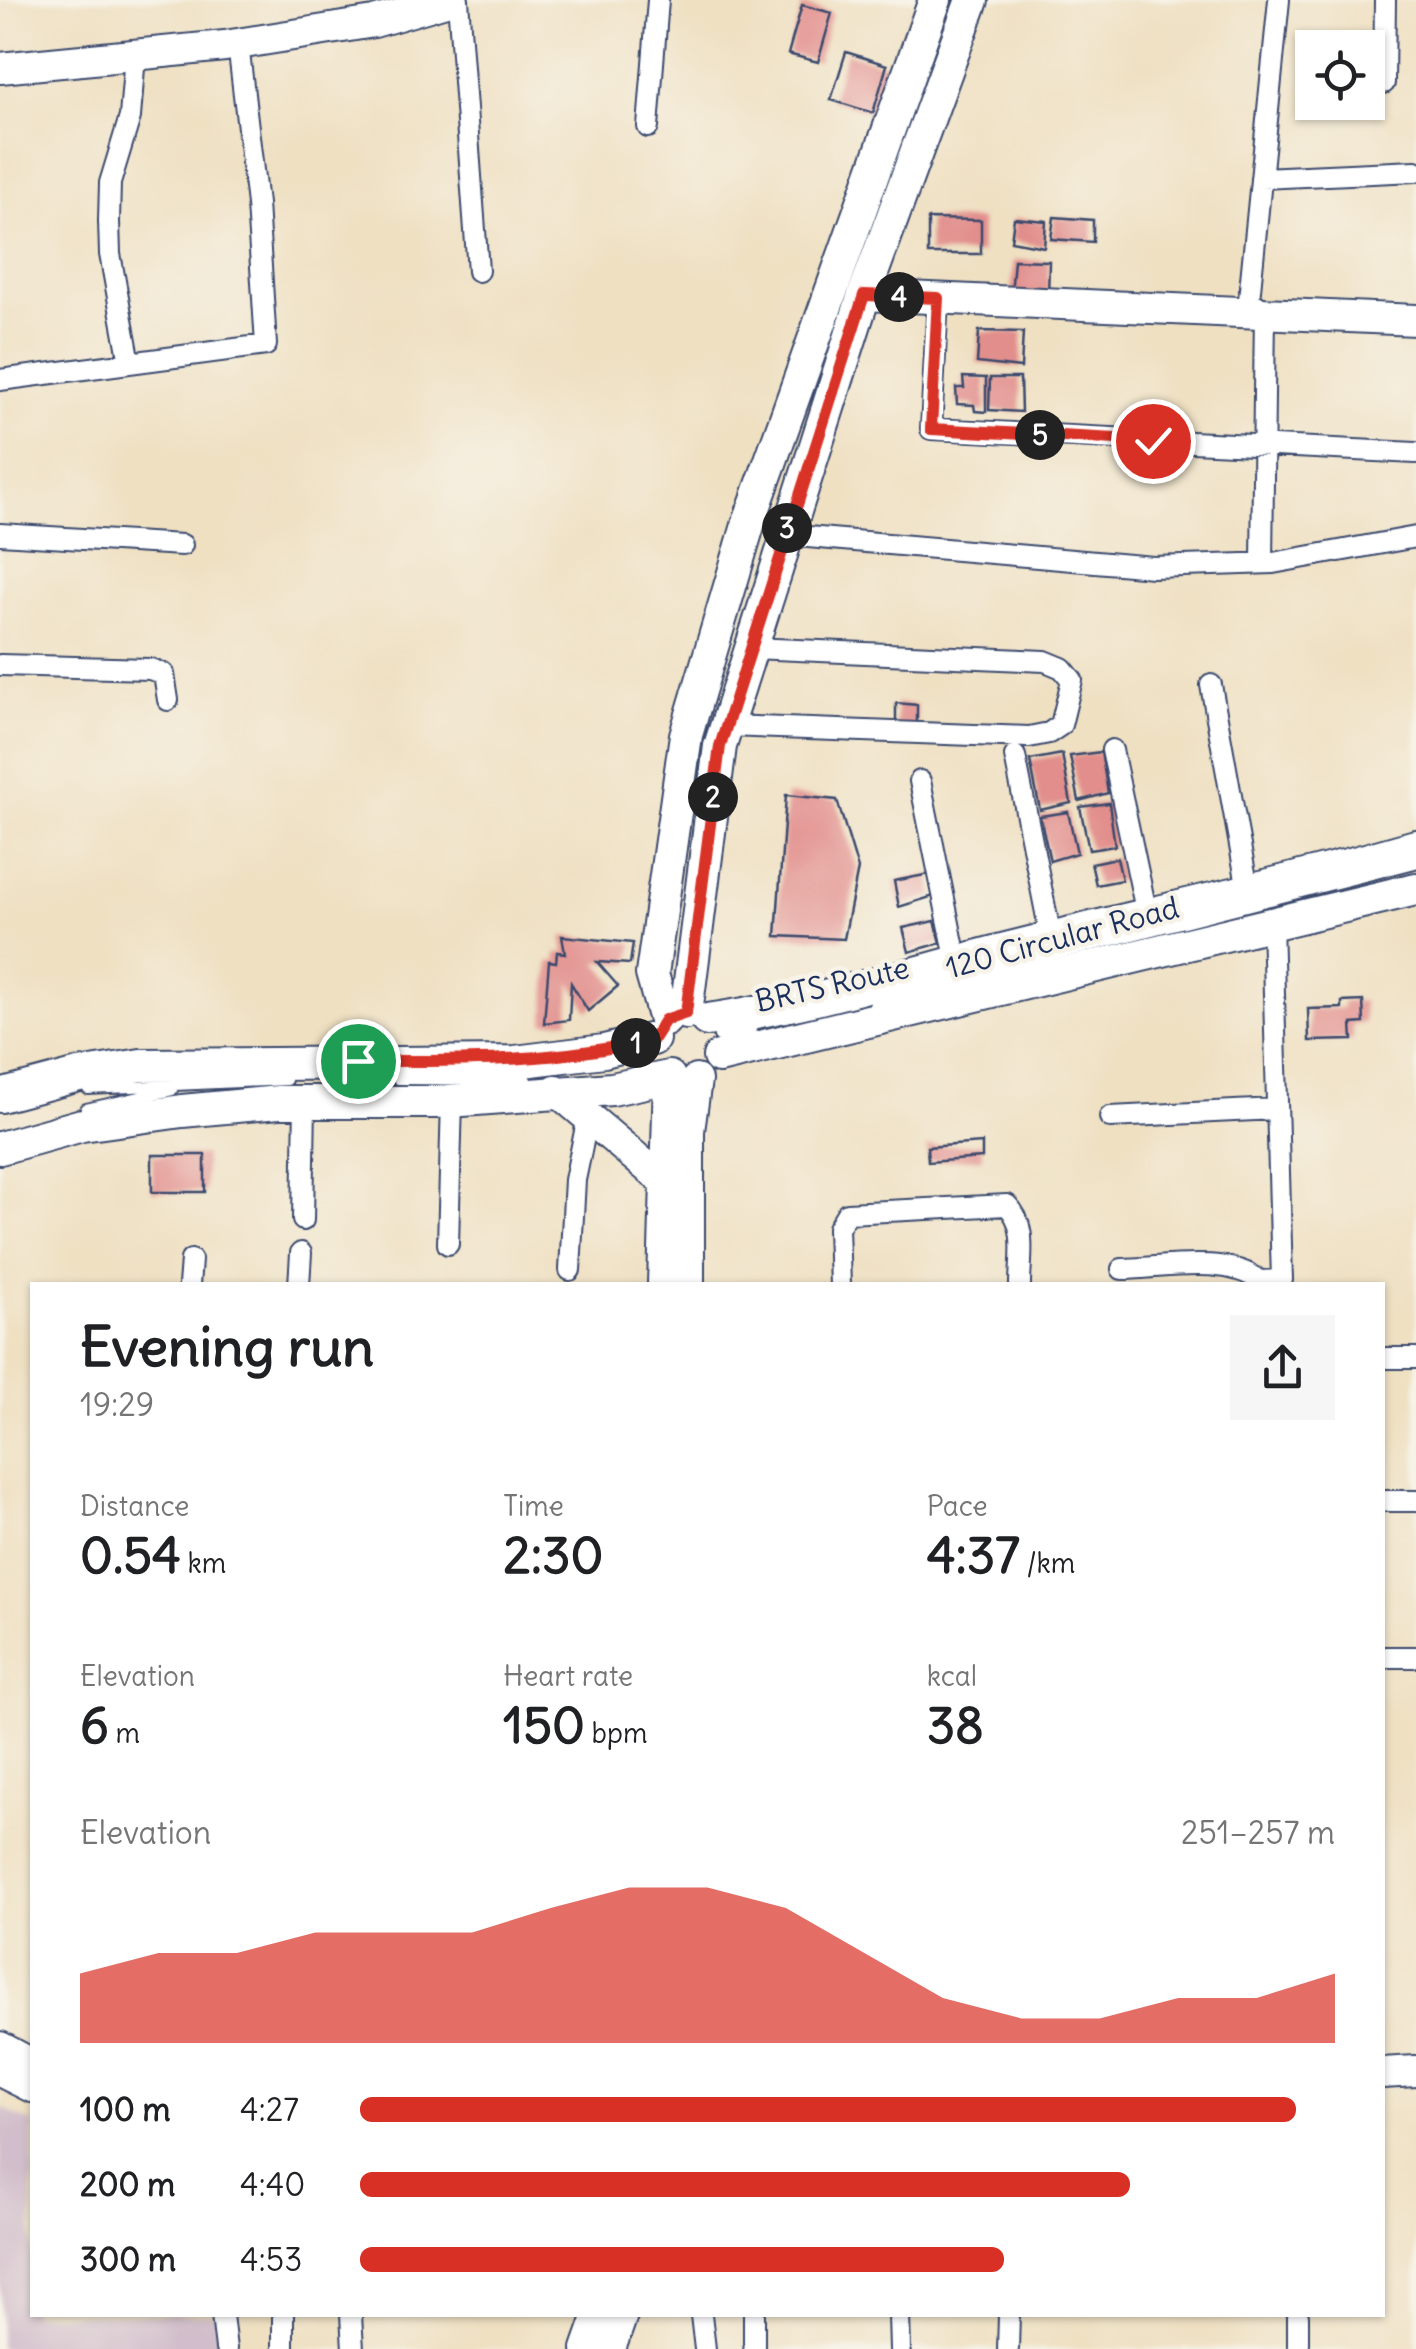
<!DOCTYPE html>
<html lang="en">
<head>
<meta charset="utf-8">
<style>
	body { margin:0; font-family:Delius,sans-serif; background:#f6f6f6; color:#202124; height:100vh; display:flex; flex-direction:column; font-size:38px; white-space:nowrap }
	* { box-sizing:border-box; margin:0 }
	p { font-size:32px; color:#757577 }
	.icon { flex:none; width:55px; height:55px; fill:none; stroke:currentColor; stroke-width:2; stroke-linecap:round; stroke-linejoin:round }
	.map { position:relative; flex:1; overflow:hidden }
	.sheet { position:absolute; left:30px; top:1282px; width:1355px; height:1035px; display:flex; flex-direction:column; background:#fff; border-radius:0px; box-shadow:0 2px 8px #0004 }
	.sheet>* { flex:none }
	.buttons { position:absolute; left:1295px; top:30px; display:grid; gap:20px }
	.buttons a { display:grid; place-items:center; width:90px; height:90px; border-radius:0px; background:#fff; box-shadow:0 2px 8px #0004; font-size:50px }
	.pin { position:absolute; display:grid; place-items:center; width:85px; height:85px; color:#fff; margin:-42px; border:5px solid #fff; border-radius:50%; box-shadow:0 2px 10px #0007 }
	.km { position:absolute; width:50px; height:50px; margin:-25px; border-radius:50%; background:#222; color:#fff; font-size:28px; line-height:50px; text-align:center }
	.round { display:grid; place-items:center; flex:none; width:105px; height:105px; border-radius:0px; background:#f6f6f6 }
	.summary { display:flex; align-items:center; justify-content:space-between; height:170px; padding:0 50px }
	h1 { font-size:55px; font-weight:700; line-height:75px }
	.figures { display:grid; grid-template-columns:repeat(3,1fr); gap:15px; height:170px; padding:10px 50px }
	.figures div { display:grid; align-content:center }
	.figures b { font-size:50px; font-weight:700 }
	.figures small { font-size:28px; font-weight:400 }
	.figures p { font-size:28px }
	.chart { height:280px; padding:20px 50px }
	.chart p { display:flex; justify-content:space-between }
	.chart svg { width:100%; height:180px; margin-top:10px; fill:#d93025; opacity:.7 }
	ul { padding:0 50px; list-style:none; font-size:32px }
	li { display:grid; grid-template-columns:160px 120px 1fr; align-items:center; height:75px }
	li i { height:25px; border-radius:12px; background:#d93025 }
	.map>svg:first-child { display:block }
</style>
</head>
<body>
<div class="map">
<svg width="1416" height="2349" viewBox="0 0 1416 2349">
	<rect width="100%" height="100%" fill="#f7f3e8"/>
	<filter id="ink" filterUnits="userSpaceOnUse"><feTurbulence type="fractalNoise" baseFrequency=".01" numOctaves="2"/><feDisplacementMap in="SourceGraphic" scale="20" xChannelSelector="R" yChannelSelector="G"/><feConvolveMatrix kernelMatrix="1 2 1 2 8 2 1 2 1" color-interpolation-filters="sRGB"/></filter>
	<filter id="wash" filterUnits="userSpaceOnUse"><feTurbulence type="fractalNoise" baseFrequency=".0048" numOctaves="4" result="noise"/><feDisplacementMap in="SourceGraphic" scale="40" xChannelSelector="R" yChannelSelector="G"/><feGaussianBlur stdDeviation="2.25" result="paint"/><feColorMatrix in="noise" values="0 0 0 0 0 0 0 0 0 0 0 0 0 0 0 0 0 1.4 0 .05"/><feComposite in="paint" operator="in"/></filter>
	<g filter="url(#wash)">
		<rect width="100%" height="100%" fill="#efe0c2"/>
		<path fill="#d1bdcb" d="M0 2107 32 2123V2315H219L223 2349H0Z"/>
		<g id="blocks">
			<path fill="#e28e8c" d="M802 5 832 13 818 62 788 54Z
				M846 52 887 65 873 113 831 100Z
				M1054 217 1093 220V242L1051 239Z
				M1014 218 1046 221 1044 247 1011 241Z
				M928 219 981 220V254H928Z
				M1014 260 1049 261 1048 296 1011 295Z
				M979 331 1023 332 1021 368 977 363Z
				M963 377 986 378V412L975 411 974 405 957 404 956 388H964Z
				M990 378H1020L1021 412 989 410Z
				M896 703 917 705V729H896Z
				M1101 752 1108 793 1079 801 1070 756Z
				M1062 754 1071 803 1040 810 1030 760Z
				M786 795 837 800 858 869 844 939 776 936Z
				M1109 803 1115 846 1089 850 1080 807Z
				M1068 812 1077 853 1050 861 1040 816Z
				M1117 858 1122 880 1096 885 1091 863Z
				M930 874 934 896 899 907 894 881Z
				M935 921 941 943 909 952 903 928Z
				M562 936 633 943 630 964 597 962 618 986 588 1011 571 983 569 1020 544 1023 549 961 556 962 557 952 565 953Z
				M1363 1001 1364 1023 1352 1024 1353 1040 1309 1041 1308 1009 1342 1008V1002Z
				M982 1143V1158L928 1162 927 1147Z
				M152 1155H205V1192H152Z"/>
		</g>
	</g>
	<g filter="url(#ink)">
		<use href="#blocks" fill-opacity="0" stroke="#3b4a6d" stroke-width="2.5"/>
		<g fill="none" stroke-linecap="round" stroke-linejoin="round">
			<g stroke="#3b4a6d" stroke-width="14">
				<path id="lane" d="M874 1001 1415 863
					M719 1036 751 1029
					M398 1079 526 1080
					M88 1089 286 1080
					M86 1109 172 1090"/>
			</g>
			<g stroke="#3b4a6d" stroke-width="24">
				<path id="street" d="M458 0 478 271
					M1384 83 1385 0
					M648 127 658 0
					M1261 178 1416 171
					M938 298 931 429 1416 453
					M130 363 110 254 109 221 110 183 130 117 135 55
					M0 380 266 345 257 204 238 44
					M0 534 182 545
					M785 535 1153 567 1273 563 1416 537
					M1262 563 1265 311 1249 300 1279 0
					M0 665 150 669 164 674 168 700
					M1211 685 1248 890
					M727 726 1029 737 1049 733 1061 725 1072 680 1062 668 1045 661 752 648
					M1112 750 1147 915
					M1015 756 1051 938
					M920 781 957 963
					M1110 1117 1276 1109
					M303 1220 305 1102
					M448 1244 452 1100
					M1122 1269C1163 1268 1227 1255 1260 1281
					M570 1270 575 1180 588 1117
					M189 1285 191 1260
					M299 1285 301 1253
					M840 1285 838 1228 847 1213 1007 1205C1028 1225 1020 1258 1020 1285
					M1260 1285V1281L1282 1280 1272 923
					M1382 1358H1416
					M1382 1501H1416
					M1382 1657H1416
					M222 2315 226 2349
					M283 2315V2349
					M351 2315 353 2349
					M701 2315 705 2349
					M899 2315 900 2349
					M1298 2316V2349
					M754 2349V2315
					M1008 2349 1009 2315"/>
			</g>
			<g stroke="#3b4a6d" stroke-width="34">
				<path id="secondary" d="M0 68 225 46 374 22 449 0
					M864 295 1416 320
					M556 1090 665 1182
					M663 1285 669 1077
					M689 1285V1131L696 1080
					M0 2047 32 2064
					M0 2071 32 2087
					M1382 2073 1416 2071
					M587 2349 599 2315
					M610 2349 622 2315"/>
			</g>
			<g stroke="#3b4a6d" stroke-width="36">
				<path id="primary" d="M686 1013 720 746 864 295 972 0
					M665 1020 652 974 686 735 749 522 935 0
					M707 1020C814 1005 913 972 1018 946 1150 913 1284 884 1416 846
					M719 1057 1416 889
					M0 1096 79 1075 141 1065 515 1062 604 1051 653 1039
					M0 1148 82 1125 182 1111 279 1102H436L612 1089 669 1077"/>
			</g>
			<use href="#lane" stroke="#fff" stroke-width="10"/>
			<use href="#street" stroke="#fff" stroke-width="20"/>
			<use href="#secondary" stroke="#fff" stroke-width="30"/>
			<use href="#primary" stroke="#fff" stroke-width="32"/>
		</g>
	</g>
	<g fill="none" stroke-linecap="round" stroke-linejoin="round" filter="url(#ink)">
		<g stroke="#fff" stroke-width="20">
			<path id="route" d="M358 1061C458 1061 555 1063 653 1039L665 1020 686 1013 720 746 864 295 938 298 931 429 1153 441"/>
		</g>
		<use href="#route" stroke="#d93025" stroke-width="12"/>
	</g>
	<g text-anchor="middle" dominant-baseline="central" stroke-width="9" stroke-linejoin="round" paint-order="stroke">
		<g font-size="30" fill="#1b2f5e" stroke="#f7f3e8">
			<text transform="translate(1062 937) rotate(-15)">120 Circular Road</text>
			<text transform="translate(832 984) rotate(-13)">BRTS Route</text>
		</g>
	</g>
</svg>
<div class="buttons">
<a><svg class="icon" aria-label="locate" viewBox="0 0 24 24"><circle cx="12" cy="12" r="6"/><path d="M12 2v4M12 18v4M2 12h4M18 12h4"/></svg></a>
</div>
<div class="pin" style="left:358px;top:1061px;background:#1e9e55"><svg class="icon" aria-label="arrive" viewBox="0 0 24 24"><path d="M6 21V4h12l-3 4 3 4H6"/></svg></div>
<div class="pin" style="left:1153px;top:441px;background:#d93025"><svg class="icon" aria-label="check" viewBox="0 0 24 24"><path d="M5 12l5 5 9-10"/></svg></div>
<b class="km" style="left:636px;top:1043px">1</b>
<b class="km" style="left:713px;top:797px">2</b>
<b class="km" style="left:787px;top:528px">3</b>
<b class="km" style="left:899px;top:297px">4</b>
<b class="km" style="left:1040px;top:435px">5</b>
<section class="sheet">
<div class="summary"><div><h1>Evening run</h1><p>19:29</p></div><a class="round"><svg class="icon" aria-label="share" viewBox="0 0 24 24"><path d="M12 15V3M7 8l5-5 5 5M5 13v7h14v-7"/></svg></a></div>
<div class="figures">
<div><p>Distance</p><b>0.54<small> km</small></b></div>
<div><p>Time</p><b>2:30</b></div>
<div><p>Pace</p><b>4:37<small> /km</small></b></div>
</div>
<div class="figures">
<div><p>Elevation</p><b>6<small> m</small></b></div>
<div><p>Heart rate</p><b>150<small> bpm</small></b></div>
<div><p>kcal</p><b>38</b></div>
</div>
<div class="chart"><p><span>Elevation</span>251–257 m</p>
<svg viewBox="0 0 160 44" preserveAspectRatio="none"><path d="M0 44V27L10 22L20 22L30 17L40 17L50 17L60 11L70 6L80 6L90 11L100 22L110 33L120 38L130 38L140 33L150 33L160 27V44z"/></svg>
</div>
<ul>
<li><b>100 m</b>4:27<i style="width:96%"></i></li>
<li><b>200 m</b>4:40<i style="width:79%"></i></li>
<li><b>300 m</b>4:53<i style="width:66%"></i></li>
</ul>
</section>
</div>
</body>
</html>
